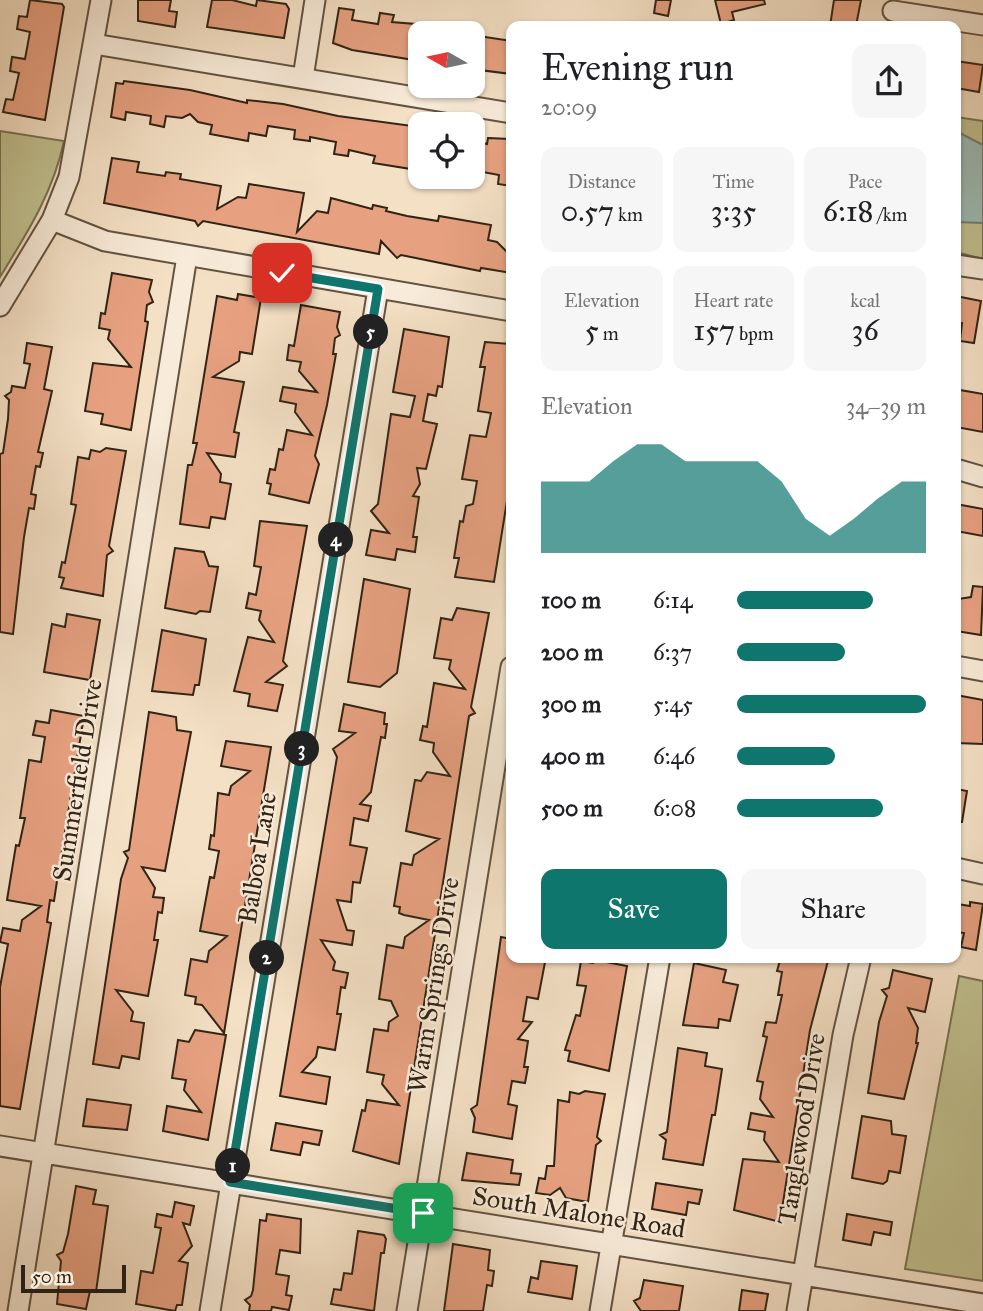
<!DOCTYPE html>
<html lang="en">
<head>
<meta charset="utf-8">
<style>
	body { margin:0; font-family:"IM FELL Great Primer",serif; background:#f6f6f6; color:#202124; height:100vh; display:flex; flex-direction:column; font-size:26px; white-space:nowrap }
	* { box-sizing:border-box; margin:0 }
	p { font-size:23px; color:#757577 }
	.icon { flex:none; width:38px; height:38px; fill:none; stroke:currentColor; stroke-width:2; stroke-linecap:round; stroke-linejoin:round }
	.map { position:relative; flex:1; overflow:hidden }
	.drawer { position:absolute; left:506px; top:21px; width:455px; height:942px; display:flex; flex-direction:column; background:#fff; border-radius:14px; box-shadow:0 2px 5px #0004 }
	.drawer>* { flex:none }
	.needle { width:46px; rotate:279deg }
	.fabs { position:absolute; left:408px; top:21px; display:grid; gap:14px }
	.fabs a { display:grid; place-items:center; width:77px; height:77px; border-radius:14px; background:#fff; box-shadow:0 2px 5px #0004; font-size:35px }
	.scale { position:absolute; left:21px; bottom:18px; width:105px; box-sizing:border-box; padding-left:7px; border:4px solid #312415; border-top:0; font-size:19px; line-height:24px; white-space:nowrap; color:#312415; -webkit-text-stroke:5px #f8ebd9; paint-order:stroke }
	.pin { position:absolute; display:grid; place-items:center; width:60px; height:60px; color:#fff; margin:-30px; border-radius:14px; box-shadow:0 4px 10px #0006 }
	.km { position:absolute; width:35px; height:35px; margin:-18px; border-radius:50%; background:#222; color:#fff; font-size:19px; line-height:35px; text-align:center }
	.round { display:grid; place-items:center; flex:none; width:74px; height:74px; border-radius:14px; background:#f6f6f6 }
	.head { display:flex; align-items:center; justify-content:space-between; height:119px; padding:0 35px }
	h1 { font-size:38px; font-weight:600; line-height:52px }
	.metrics { display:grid; grid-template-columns:repeat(3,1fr); gap:10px; height:119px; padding:7px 35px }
	.metrics div { display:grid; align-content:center; border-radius:14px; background:#f6f6f6; text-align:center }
	.metrics b { font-size:30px; font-weight:600 }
	.metrics small { font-size:19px; font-weight:400 }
	.metrics p { font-size:19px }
	.chart { height:196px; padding:14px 35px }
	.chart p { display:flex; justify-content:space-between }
	.chart svg { width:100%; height:126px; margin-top:7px; fill:#0f766e; opacity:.7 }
	.action { display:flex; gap:14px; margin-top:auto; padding:14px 35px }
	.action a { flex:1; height:80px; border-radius:14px; background:#0f766e; color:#fff; font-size:28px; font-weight:600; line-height:80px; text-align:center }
	.action a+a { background:#f6f6f6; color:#202124 }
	ul { padding:0 35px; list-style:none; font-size:23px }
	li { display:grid; grid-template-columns:112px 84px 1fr; align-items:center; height:52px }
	li i { height:18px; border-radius:9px; background:#0f766e }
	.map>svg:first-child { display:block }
</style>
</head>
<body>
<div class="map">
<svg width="983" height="1311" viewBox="0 0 983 1311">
	<rect width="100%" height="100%" fill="#f4e0c5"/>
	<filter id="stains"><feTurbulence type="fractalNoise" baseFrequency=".00286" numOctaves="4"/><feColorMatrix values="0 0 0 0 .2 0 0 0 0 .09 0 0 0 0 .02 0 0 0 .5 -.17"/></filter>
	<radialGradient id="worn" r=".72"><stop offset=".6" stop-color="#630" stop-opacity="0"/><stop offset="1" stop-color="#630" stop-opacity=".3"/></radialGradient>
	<path fill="#c1c190" stroke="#797252" stroke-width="2" d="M956 117 983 121V259L956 252Z
		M0 131 64 141C53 193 27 233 0 277Z
		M959 976 983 981V1281L905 1269Z"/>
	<path fill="#9cbdb7" stroke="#718076" stroke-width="2" d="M956 131 983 145V223L956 222Z"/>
	<path fill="#e7a181" stroke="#312415" stroke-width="2" d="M30 0 62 4 64 7 45 120 3 112 6 99 13 100 19 73 10 71 12 57 25 59 30 32 17 29 19 16 27 17Z
		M138 0H171L169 11 177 12 175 27 138 21Z
		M212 0H232L256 6 257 0 286 4 289 9 284 38 207 27Z
		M656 0H671L668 16 654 13Z
		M715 0H764L765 4 732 12 734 20 721 24Z
		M834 0H861L856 26H830Z
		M339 8 354 10 352 20 378 24 380 13 394 15 392 22 452 27V33H420V61L352 50 333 43Z
		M472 35 511 41V74L472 69Z
		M956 61 983 65 979 92 956 88Z
		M124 81 190 90 247 103V100L283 104 338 116 420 127V153L414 152 411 169 373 163 375 156 349 150 348 156 334 154 336 142 310 137V141L294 139 295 130 268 126 266 136 249 133 248 141 210 134 212 125 198 122 190 114 182 118 166 116 164 127 150 124 151 116 126 112 125 120 111 117 116 83 123 84Z
		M488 138 511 139V186L498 184 499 175 472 170V141L487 144Z
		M112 158 139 162 137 172 165 176 166 172 181 174 180 179 221 186 217 209 238 197 246 198 249 184 304 193 297 232 317 211 328 213 331 198 372 209 373 205 387 208 386 211 407 216 438 221 439 216 491 225 488 240 497 242 511 256V273L481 268 480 271 401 255 397 258 381 241 379 254 203 221 198 226 195 221 104 203Z
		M112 273 152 280 149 292 153 302 147 305 145 321 148 322 131 430 101 424 103 414 85 411 93 363 131 367 108 339 110 330 99 328 101 313 105 314Z
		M238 294 261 298 252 354 240 352 239 361 213 377 244 382 234 432 239 433 235 457 207 453 221 474 220 482 231 484 225 519 211 517 209 528 180 524 188 465H192L197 443H193L217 296 237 300Z
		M956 296 981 301 974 343 960 341 962 323 956 322Z
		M301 305 340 312 337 327 340 335 335 338 333 354H336L327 405 315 456 319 464 309 503 269 494 271 484 267 483 270 469 275 470 279 449 283 450 287 430 312 435 295 412 296 404 280 401 283 387 317 392 299 371 301 362 287 360 289 345 294 346Z
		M404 329 449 337 442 387 438 386 436 396 428 394 423 421 437 424 426 469 417 468 420 484 413 496 419 497 413 537H417L415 552 397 549 395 560 366 555 371 530 389 533 371 511 378 504 391 414 410 417 415 396 393 392Z
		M485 342 511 344V476L494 582 455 577 459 558H454L460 521 463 522 466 506 473 504 477 481 462 479 470 435 486 437 491 413 478 411 485 367H480Z
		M27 343 52 347 44 389 52 391 38 452 43 453 40 467 36 466 31 494 36 495 34 509 29 508 24 537 13 634 0 632V454L3 453 8 419 9 400 5 396 11 392 12 386 25 388 30 364 24 363Z
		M960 390 983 394V432L956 427Z
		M106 448 126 451 109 546 113 551 107 555 103 596 61 588 64 578 59 577 62 562 65 563 76 505 71 504 78 457 89 459 91 450 100 452Z
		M956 504 983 509V536L956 531Z
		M260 521 307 526 283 661 287 666 266 682 283 685 277 711 248 706 250 694 234 691 248 637 274 642 259 620 261 611 246 608 249 593 256 595 261 567 254 566Z
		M175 548 204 552 209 566 218 567 210 612 200 611 196 614 165 608Z
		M364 579 410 589 397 673 380 687 348 682Z
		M973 586 983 587 981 635 956 631 958 599 971 597Z
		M457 608 489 613 471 707 475 713 469 716 399 1164 353 1151 362 1110 365 1111 367 1100 399 1105 382 1084 384 1075 367 1072 374 1029 388 1031 389 1022 398 1016 391 1001 379 999 387 945 403 948 405 937 429 920 404 915 399 913 400 907 394 906 401 863 412 865 414 855 439 839 406 831 415 780 421 781 427 772 450 776 433 752 434 743 420 740 423 726 427 727 434 683 465 689 449 669 451 660 434 658 441 618 452 620Z
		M67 614 100 620 90 680 44 672 52 624 65 627Z
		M162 630 206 639 199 685H195L193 695 152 691Z
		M956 695 983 700V744L956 743Z
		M344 704 385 713 384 724H387L385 738 381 737 371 792 360 804 371 806 368 821 354 818 350 845 367 848 360 883 353 882 351 902 337 900 347 930 354 931 352 945 321 940 335 962 333 970 348 973 345 988 341 987 337 1014H341L335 1050 318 1047 316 1057 302 1072 330 1077 326 1104 280 1096 337 757 333 749 355 733 339 731Z
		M51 710 84 716 57 881 54 901 50 900 47 922 51 923 20 1109 0 1106V987L8 944 0 942 3 928 20 931 22 920 41 906 7 900 16 845 19 846 25 818H20L29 760 41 762 45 737 33 735 36 721 49 723Z
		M149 712 176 717 177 730 191 732 165 871 142 867 155 888 153 897 164 898 162 913 158 912 154 940H158L148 996 116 990 133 1012 131 1021 144 1023 139 1059 122 1056 119 1068 93 1064 121 879 128 858 124 852 129 850Z
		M226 741 271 747 224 1033 202 1005 195 1004 196 997 185 995 191 959 207 962 209 951 227 936 200 931 210 877 214 878 219 851 209 849 211 835 214 836 218 793 229 795 231 786 250 771 221 766Z
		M956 789 967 791 962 822H956Z
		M970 902 983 904 976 950 961 947 964 933 956 932 957 904 970 906Z
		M501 937 511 939V957H546L538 999 527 997 523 1021 532 1022 518 1039 528 1041 524 1067H528L525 1083 512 1081 508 1104 517 1106 512 1139 473 1132 475 1118 471 1109 477 1105Z
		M781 957H829L810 1030 780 1222 734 1210 743 1159 779 1162 764 1140 765 1132 748 1129 751 1113 773 1117 760 1099 763 1082 757 1081 767 1037 763 1036 766 1022 776 1023 782 995H778L782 972 777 971Z
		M596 960 627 966 609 1071 568 1061 570 1051 565 1050 576 1015 580 1016 586 986 577 985 581 961 593 963Z
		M694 963 726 970 723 982 738 985 730 1021 719 1019 718 1028 683 1025Z
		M893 970 932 979 925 1012 908 1008 918 1028 916 1043H918L904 1099 868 1093 879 1022 887 996 882 990 889 988Z
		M195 1030 226 1035 208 1140 163 1131 167 1106 201 1112 184 1090 186 1080 172 1078 178 1040 189 1042Z
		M678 1048 707 1053 705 1066 722 1069 715 1115H712L703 1165 663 1159 666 1140 660 1135 667 1132Z
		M585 1091 605 1094 597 1137 601 1141 596 1145 588 1202 566 1198 560 1188 550 1195 536 1193 539 1178 545 1179 547 1166H554L558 1100 569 1102 570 1092 579 1094Z
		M87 1099 131 1105 127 1130 83 1126Z
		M862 1116 891 1121 892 1134 906 1136 900 1173 889 1171 887 1181 883 1184 852 1178Z
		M276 1123 322 1131 319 1145 303 1142 300 1155 271 1150Z
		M467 1153 513 1160 511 1173 521 1174 519 1185 462 1180Z
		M656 1183 702 1190 699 1204 688 1202 686 1215 652 1209Z
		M76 1186 96 1190 93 1204 108 1206 96 1292 90 1291 86 1309 57 1304 61 1261 57 1255 63 1252 68 1234Z
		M175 1202 194 1206 190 1225 183 1223 192 1246 179 1261 188 1263 182 1305H177L175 1311 136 1304 141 1271 153 1273 161 1228 155 1227 157 1214 172 1217Z
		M267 1214 301 1219 300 1253 280 1250 276 1274 289 1276 286 1295 292 1296 289 1310 272 1307 271 1311H249L250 1305 245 1300 251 1296 253 1290 260 1220 266 1221Z
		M847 1214 892 1222 890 1235 874 1232 871 1245 843 1240Z
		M358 1231 384 1235 386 1239 384 1253H381L374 1311 331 1304 334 1289 341 1290 344 1273 352 1274Z
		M453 1244 490 1250 488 1270 494 1271 492 1286 487 1285 483 1311H444Z
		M541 1261 577 1266 572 1299 528 1292 531 1277 538 1279Z
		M644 1280 683 1286 679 1311H641L634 1301 640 1298Z
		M742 1290 768 1294 765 1311H739Z"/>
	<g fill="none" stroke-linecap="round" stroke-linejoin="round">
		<g stroke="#625341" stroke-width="23">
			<path id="minor" d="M893 11 983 25
				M94 44 511 113
				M303 78 315 0
				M52 220 105 241 511 311
				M956 265 983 269
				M0 306 52 220 69 177 101 0
				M956 469 983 477
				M956 666 983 671
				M956 868 983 874
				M0 1146 983 1304
				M18 1311 187 256
				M210 1311 378 289
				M407 1311 511 667
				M600 1311 660 957
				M797 1311 843 1035 861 957"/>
		</g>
		<use href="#minor" stroke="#f8ebd9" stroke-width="19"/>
	</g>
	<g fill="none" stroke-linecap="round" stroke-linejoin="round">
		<g stroke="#fff" stroke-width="14">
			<path id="route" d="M282 273 378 289 230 1182 423 1213"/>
		</g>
		<use href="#route" stroke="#0f766e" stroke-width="9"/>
	</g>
	<g text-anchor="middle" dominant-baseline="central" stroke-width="5" stroke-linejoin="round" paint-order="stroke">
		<g font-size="26" fill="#312415" stroke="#f8ebd9">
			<text transform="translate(77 780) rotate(-81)">Summerfield Drive</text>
			<text transform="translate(257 858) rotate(-81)">Balboa Lane</text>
			<text transform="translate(433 985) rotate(-81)">Warm Springs Drive</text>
			<text transform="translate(801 1129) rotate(-81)">Tanglewood Drive</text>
			<text transform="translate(579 1212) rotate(9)">South Malone Road</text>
		</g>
	</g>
	<rect width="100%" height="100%" filter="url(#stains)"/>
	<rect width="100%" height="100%" fill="url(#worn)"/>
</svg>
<div class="fabs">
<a><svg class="needle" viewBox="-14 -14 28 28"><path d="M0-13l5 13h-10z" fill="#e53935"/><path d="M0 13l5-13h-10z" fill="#757577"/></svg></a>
<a><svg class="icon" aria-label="locate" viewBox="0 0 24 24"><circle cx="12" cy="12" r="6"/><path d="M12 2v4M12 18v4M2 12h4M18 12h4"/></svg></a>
</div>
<div class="scale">50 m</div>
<div class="pin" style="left:423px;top:1213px;background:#1e9e55"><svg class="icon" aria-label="arrive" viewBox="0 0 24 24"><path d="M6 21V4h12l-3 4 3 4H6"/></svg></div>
<div class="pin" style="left:282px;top:273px;background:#d93025"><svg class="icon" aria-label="check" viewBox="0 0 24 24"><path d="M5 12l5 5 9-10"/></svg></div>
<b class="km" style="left:233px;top:1166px">1</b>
<b class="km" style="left:267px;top:958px">2</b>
<b class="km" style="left:302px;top:749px">3</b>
<b class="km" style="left:336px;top:540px">4</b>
<b class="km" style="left:371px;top:332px">5</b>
<section class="drawer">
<div class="head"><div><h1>Evening run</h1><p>20:09</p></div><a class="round"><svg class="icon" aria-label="share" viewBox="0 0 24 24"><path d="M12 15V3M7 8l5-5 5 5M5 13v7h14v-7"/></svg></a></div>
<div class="metrics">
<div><p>Distance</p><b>0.57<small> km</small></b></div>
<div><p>Time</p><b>3:35</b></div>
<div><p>Pace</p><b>6:18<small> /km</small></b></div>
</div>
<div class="metrics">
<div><p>Elevation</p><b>5<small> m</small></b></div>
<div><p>Heart rate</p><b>157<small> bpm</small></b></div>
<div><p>kcal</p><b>36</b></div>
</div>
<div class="chart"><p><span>Elevation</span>34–39 m</p>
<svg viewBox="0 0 160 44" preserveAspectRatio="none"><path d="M0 44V19L10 19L20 19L30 12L40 6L50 6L60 12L70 12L80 12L90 12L100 19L110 32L120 38L130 32L140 25L150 19L160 19V44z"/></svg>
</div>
<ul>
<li><b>100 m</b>6:14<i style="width:72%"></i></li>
<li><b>200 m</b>6:37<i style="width:57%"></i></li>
<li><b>300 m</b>5:45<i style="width:100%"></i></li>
<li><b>400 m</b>6:46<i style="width:52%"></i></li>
<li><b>500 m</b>6:08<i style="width:77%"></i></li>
</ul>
<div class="action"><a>Save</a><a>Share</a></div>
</section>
</div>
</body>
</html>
